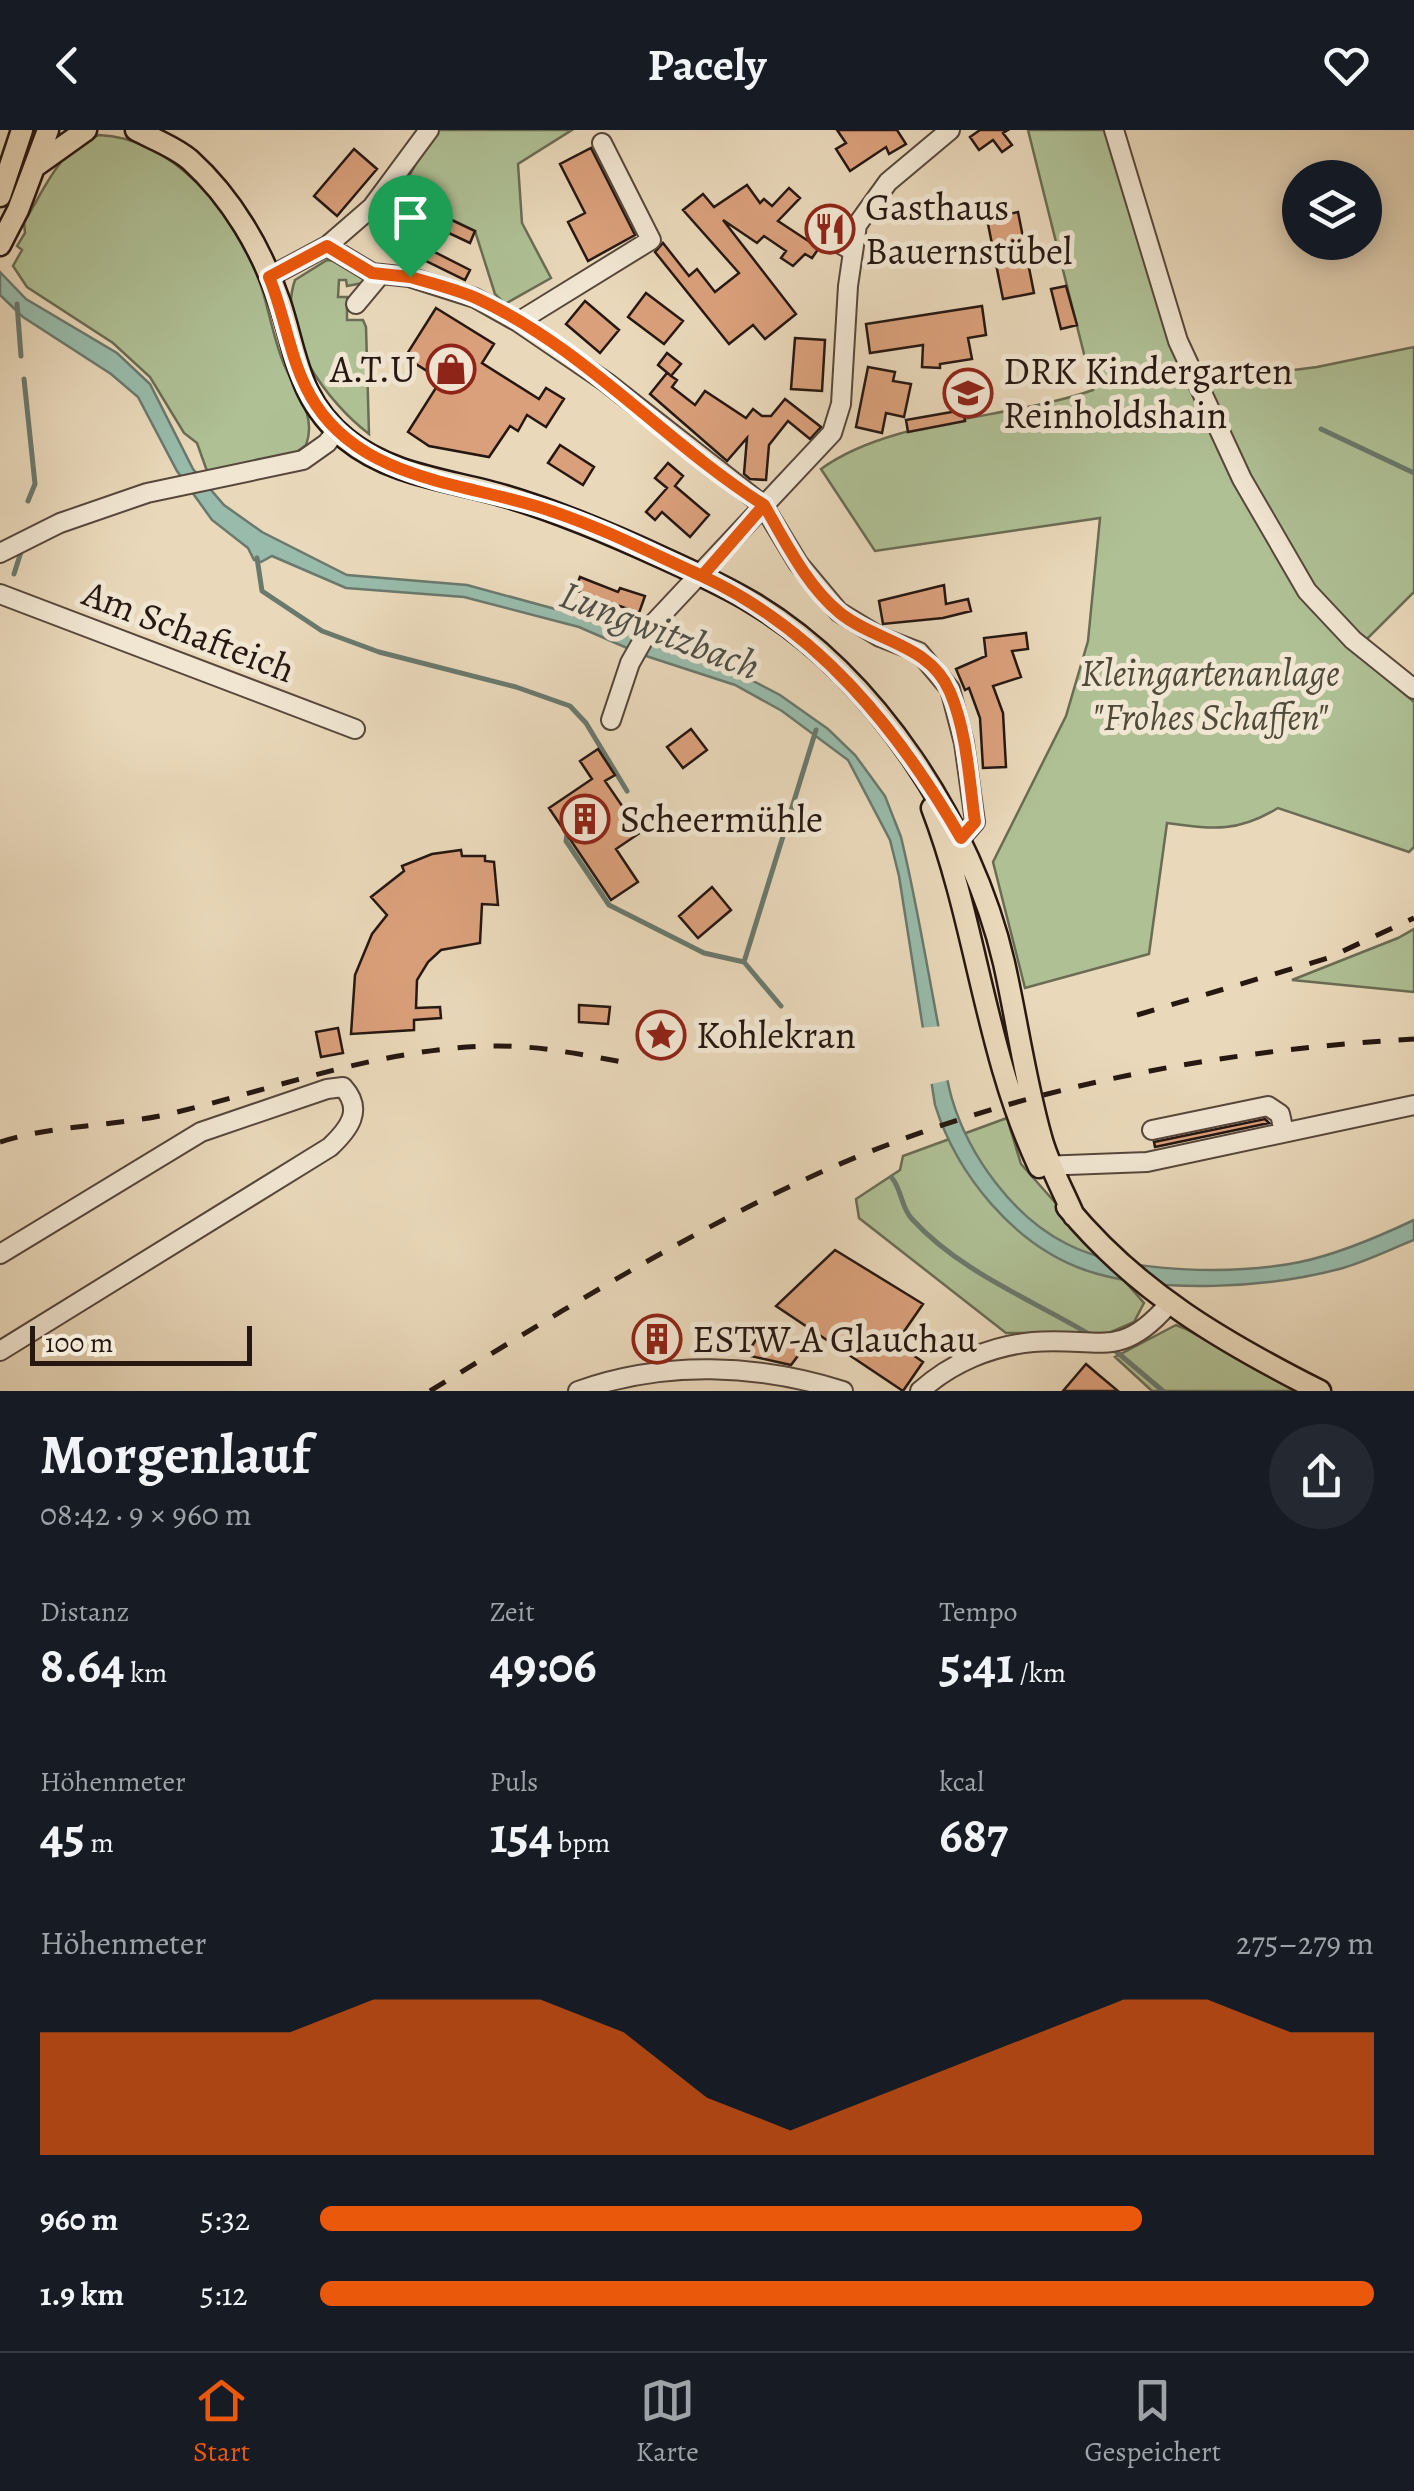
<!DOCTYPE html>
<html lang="de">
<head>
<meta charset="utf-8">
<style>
	body { margin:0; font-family:Alegreya,serif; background:#242831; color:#f1f3f6; height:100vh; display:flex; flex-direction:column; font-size:38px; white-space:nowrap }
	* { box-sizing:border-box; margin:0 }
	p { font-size:32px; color:#9ea1a6 }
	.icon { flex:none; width:55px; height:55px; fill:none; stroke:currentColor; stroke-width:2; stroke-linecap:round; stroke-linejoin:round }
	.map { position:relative; height:1261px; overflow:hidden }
	.details { display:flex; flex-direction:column; background:#171b24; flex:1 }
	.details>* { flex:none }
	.fabs { position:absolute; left:1282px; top:30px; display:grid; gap:20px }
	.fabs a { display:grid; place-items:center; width:100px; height:100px; border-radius:50%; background:#171b24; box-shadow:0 5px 25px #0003; font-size:50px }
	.scale { position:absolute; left:30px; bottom:25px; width:222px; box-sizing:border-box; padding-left:10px; border:5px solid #261711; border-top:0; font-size:28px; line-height:35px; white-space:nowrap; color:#261711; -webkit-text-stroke:8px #f1e6d2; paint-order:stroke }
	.pin { position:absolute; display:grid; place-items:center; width:85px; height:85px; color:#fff; margin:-102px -42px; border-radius:50% 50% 50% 0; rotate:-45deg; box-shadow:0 0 10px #0007 }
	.pin .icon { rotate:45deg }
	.round { display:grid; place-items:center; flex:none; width:105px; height:105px; border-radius:52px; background:#242831 }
	.headline { display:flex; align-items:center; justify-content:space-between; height:170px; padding:0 40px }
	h1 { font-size:55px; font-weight:700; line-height:75px }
	.metrics { display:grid; grid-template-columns:repeat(3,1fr); gap:15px; height:170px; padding:10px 40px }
	.metrics div { display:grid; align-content:center }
	.metrics b { font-size:50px; font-weight:700 }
	.metrics small { font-size:28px; font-weight:400 }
	.metrics p { font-size:28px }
	.chart { height:280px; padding:20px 40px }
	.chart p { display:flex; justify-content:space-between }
	.chart svg { width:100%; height:180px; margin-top:10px; fill:#ea580c; opacity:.7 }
	ul { padding:0 40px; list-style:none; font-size:32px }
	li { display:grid; grid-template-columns:160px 120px 1fr; align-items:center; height:75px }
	li i { height:25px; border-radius:12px; background:#ea580c }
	header { display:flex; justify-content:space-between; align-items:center; height:130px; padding:0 40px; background:#171b24; font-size:45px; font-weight:700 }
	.tab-bar { display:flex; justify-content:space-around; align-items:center; height:140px; border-top:2px solid #363941; background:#171b24; font-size:28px; color:#9ea1a6 }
	.tab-bar a { display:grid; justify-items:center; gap:5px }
	.tab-bar .on { color:#ea580c }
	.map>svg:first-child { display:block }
</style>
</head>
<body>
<header><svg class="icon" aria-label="back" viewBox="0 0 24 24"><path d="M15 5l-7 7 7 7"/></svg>Pacely<svg class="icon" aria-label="heart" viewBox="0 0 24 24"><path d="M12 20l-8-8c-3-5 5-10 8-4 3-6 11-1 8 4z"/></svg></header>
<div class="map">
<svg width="1414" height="1261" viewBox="0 0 1414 1261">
	<rect width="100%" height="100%" fill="#e9d8ba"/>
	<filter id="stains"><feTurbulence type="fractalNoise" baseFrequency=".002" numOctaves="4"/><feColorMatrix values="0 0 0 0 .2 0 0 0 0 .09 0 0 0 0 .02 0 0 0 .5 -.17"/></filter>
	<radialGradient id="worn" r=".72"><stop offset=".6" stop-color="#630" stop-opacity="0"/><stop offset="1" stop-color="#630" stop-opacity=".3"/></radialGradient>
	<path fill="#afc095" stroke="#6a6c53" stroke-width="2.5" d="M435 0H572L518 34 522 93 551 148 505 174 495 164 475 101 399 64Z
		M1028 0H1107L1171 214 1346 514 1414 572V717L1409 722 1278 678C1237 703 1213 699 1167 693L1149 824 1025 858 993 732 1066 586 1088 511 1100 388 875 421 821 339C891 288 1011 289 1093 260Z
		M99 5C173 8 234 83 258 147 268 174 272 203 282 229 292 259 318 283 306 315L294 324 273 330 207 341 197 313 184 303 150 247 113 213 27 157 13 136 22 120 17 116 25 103 24 92C44 61 60 16 99 5Z
		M327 130 336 131 368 152 347 156 346 150H339L338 167H347V190H363L366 197 369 304C328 273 276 204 295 150Z
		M1414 217V462L1365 511 1314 456 1250 348 1207 251 1317 237Z
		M1414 799V862L1292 850 1398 808Z
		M1007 988 1021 1034 1144 1173 1134 1192 1109 1203H1006L859 1088 856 1069 900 1040 903 1026Z
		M1176 1195 1186 1199 1296 1261H1152L1115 1227Z"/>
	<path fill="#98bbab" stroke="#6a796d" stroke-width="2.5" d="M0 142 26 169 117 223 150 254 193 339 224 375 262 402 347 445 467 455 581 486 724 536 780 565 828 599 855 625 885 666 901 707C916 769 926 831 938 894 942 918 945 945 952 969 969 1026 1013 1087 1067 1114 1125 1144 1237 1145 1300 1132 1339 1124 1378 1107 1414 1090V1110C1391 1119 1367 1131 1343 1138 1270 1158 1158 1165 1085 1140 1014 1115 957 1045 935 975L899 746 890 710 848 630 782 581 735 555 643 525 579 497 464 467 346 458 272 426 261 432 254 430 248 418 212 390 177 341 138 267 111 244 23 187 0 165Z"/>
	<path fill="#e9d8ba" d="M943 896 953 949 927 955 918 898Z"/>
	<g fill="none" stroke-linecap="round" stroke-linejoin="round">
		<path stroke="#6a796d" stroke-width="5" d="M17 174 21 226
			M24 249 35 354 28 371
			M1321 299 1414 343
			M257 428 262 461 322 501 379 522 516 557 570 576 586 593 627 661
			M14 444 21 422
			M567 704 566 711 609 775 704 823 744 832 781 876
			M744 832 816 600
			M892 1048C902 1060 901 1078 912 1089 960 1142 1033 1170 1094 1207
			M1112 1218 1163 1261"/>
	</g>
	<path fill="#daa07b" stroke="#261711" stroke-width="2.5" d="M837 0H897L906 14 889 24 886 17 850 41 836 19 846 13Z
		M980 0H1008L1003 3 1012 15 1002 22 993 10 979 20 970 7Z
		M591 18 635 105 588 131 568 92 585 83 560 34Z
		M354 19 377 39 337 86 314 66Z
		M747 55 760 73 764 69 772 76 789 58 800 68 778 91 819 118 812 128 805 124 793 136 781 128 786 121 764 106 757 113 723 90 796 184 765 209 753 195 729 214 655 122 663 113 689 146 697 139 715 162 739 143 683 80 703 64 714 77Z
		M403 67 475 101 470 113 419 89 409 109 470 140 465 150 381 109Z
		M1018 82 1034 163 1003 169 987 89Z
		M1066 156 1077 195 1061 199 1051 159Z
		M646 163 683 191 664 214 628 187Z
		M585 171 619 200 600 223 566 194Z
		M982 176 986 205 968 208 972 229 940 234V238L922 237 923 215 870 223 866 194Z
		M436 178 494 214 482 233 539 269 546 258 564 269 546 297 527 285 518 301 510 296 489 327 429 316 408 302 441 250 405 227Z
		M795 208 825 210 822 261 791 259Z
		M667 223 681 234 671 246 677 250 672 257 695 275 705 261 746 288 753 279 762 286H771L785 269 821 297 810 309 788 291 769 315 766 350 750 349 744 344 747 308 727 331 650 264 667 243 670 245 658 235Z
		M868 237 895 242 893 251 911 254 904 287 886 283 882 303 856 297Z
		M963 280 965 291 908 302 906 290Z
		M560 315 594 337 583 355 548 333Z
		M668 333 683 346 675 356 709 385 690 407 662 382 655 390 646 382 667 358 655 348Z
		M580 447 618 462 620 458 645 466 639 483 575 460Z
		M944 455 946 474 968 469 971 481 943 488 883 494 879 471Z
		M1026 503 1028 519 1012 521 1021 547 993 556 1003 583 1006 637 983 638 980 588 969 558 965 560 956 539 986 526 984 508Z
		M691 599 707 620 683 638 667 617Z
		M598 619 615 645 605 651 631 689 642 685 650 696 616 719 638 752 611 770 549 678 592 649 580 631Z
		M461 720 462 726H485V731L494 732 498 775 482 774 480 813 441 820 428 832 417 850 416 878 440 877 441 888 414 890V900L351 904 355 845 372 804 387 785 371 767 404 741 402 736 432 724Z
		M712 757 731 780 698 808 679 786Z
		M579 875 610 877 608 894 579 892Z
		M338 898 343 923 321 927 316 902Z
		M1265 989 1269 993 1155 1017 1154 1012Z
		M835 1120 923 1174 896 1213 923 1232 903 1261 776 1176Z
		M671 1193 678 1206 643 1226 636 1213Z
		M765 1196 803 1219 791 1235 746 1225Z
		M1086 1234 1100 1246 1118 1261H1063Z"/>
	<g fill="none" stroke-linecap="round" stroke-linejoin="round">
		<g stroke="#57473b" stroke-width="22">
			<path id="minor" d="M1114 0 1178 211 1242 349 1307 461 1353 510 1414 559
				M817 101 853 121
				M327 116 372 143 409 147 475 168 518 192 606 252 763 375 798 433 839 482 880 507 919 522 950 559 964 613 975 692 961 708
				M269 147 327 116 372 77 429 0
				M356 174 381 144
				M518 192 651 110 602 13
				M0 423 60 393 147 363 303 330 327 313 337 300
				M0 464 355 599
				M611 590 630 533 651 496 832 303 841 274 848 156 857 95 888 52 950 0
				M1152 1000 1268 976 1280 984 1284 1002
				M1041 1036 1147 1032 1414 975
				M0 1124 201 1002 327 959 343 957C364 980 349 999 330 1017L0 1221
				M578 1261C664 1230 758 1234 843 1261
				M920 1261C951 1233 991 1216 1033 1212 1096 1206 1119 1232 1168 1175"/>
		</g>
		<g stroke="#261711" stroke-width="25">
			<path id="major" d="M136 0C153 9 175 17 190 30 232 68 262 120 280 173 297 225 298 270 346 309 391 346 451 350 505 366 559 382 611 404 663 428 694 442 725 456 753 473 876 547 972 695 1004 833 1017 891 1025 950 1041 1007 1048 1034 1063 1060 1074 1086
				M37 35 86 0
				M0 66 22 0
				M0 115 18 80 48 0
				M932 678C977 795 985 922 1039 1037
				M1067 1077C1137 1162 1223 1212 1320 1261"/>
		</g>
		<use href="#minor" stroke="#f1e6d2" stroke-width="18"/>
		<use href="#major" stroke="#e9d8ba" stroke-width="20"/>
		<path stroke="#261711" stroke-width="5" stroke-dasharray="18 18" stroke-linecap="butt" d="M1137 885 1328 828 1414 788
			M0 1012C56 994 115 997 173 983 278 958 383 918 492 916 538 915 583 925 628 933
			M430 1261C557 1184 684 1104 819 1043 1009 959 1208 921 1414 909"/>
	</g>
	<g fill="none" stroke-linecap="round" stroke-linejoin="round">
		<g stroke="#fff" stroke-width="20">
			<path id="route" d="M410 147 372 143 327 116 269 147C287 190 290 236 316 275 368 354 474 353 554 382 605 399 653 424 702 446L764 375C785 411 806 455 840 483 876 512 930 514 950 562 967 602 969 649 975 692L961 708C898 599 818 500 702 446L764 375C664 312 584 217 476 168 455 159 431 153 410 147"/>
		</g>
		<use href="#route" stroke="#ea580c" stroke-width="12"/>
	</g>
	<defs>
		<g id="restaurant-ring" transform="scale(2.5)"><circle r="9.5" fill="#f1e6d2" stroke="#8f2418" stroke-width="1.5"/><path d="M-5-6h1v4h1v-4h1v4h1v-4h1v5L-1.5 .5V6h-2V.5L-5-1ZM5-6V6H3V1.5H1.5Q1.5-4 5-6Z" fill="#8f2418"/></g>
		<g id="shop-ring" transform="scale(2.5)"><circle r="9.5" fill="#f1e6d2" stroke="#8f2418" stroke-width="1.5"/><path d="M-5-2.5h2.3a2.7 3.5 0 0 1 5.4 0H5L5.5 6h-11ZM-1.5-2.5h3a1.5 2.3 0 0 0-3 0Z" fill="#8f2418"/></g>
		<g id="school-ring" transform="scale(2.5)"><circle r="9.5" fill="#f1e6d2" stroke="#8f2418" stroke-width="1.5"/><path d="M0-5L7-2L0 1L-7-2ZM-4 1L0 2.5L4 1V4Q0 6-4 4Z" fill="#8f2418"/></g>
		<g id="building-ring" transform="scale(2.5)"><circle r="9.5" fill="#f1e6d2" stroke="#8f2418" stroke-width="1.5"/><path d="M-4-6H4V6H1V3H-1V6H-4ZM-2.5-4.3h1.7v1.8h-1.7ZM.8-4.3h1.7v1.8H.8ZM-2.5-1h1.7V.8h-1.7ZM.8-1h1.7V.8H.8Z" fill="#8f2418"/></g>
		<g id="sight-ring" transform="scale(2.5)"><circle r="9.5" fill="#f1e6d2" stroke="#8f2418" stroke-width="1.5"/><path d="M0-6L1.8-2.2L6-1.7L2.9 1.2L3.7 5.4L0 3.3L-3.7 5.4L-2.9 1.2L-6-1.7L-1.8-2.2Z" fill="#8f2418"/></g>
	</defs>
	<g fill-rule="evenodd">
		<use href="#restaurant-ring" x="830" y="99"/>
		<use href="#shop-ring" x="451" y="239"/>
		<use href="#school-ring" x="968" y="263"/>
		<use href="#building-ring" x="585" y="689"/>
		<use href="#sight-ring" x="661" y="905"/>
		<use href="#building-ring" x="657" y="1209"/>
	</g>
	<g text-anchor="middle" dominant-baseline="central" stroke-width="10" stroke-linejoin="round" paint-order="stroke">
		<g font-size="38" fill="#261711" stroke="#f1e6d2" text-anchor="start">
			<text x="865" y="77">Gasthaus<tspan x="865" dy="44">Bauernstübel</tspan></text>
			<text x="416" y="239" text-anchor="end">A.T.U</text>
			<text x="1003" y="241">DRK Kindergarten<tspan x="1003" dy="44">Reinholdshain</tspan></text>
			<text x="620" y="689">Scheermühle</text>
			<text x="696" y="905">Kohlekran</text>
			<text x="692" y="1209">ESTW-A Glauchau</text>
		</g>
		<g font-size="38" fill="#261711" stroke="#f1e6d2">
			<text transform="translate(189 501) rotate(21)">Am Schafteich</text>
		</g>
		<g font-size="38" font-style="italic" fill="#4f4a39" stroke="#f1e6d2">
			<text x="1210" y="543">Kleingartenanlage<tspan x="1210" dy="44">"Frohes Schaffen"</tspan></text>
		</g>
		<g font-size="40" font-style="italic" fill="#4e5047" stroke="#f1e6d2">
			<text transform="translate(660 500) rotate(21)">Lungwitzbach</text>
		</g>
	</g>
	<rect width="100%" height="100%" filter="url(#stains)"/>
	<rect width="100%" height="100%" fill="url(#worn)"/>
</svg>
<div class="fabs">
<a><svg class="icon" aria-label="layers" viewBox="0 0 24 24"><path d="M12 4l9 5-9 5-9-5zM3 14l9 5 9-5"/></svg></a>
</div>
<div class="scale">100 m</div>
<div class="pin" style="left:410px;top:147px;background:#1e9e55"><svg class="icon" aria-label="arrive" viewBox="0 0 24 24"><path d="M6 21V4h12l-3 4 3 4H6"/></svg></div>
</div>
<section class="details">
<div class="headline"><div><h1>Morgenlauf</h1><p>08:42 · 9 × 960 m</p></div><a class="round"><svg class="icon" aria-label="share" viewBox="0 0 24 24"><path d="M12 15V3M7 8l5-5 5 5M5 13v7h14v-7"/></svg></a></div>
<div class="metrics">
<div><p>Distanz</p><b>8.64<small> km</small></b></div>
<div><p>Zeit</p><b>49:06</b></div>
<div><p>Tempo</p><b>5:41<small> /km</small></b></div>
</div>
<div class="metrics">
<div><p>Höhenmeter</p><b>45<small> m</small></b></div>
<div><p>Puls</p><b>154<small> bpm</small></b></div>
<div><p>kcal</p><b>687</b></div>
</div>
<div class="chart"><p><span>Höhenmeter</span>275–279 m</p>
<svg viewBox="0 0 160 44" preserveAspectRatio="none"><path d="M0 44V14L10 14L20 14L30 14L40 6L50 6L60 6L70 14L80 30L90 38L100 30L110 22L120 14L130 6L140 6L150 14L160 14V44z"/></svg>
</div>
<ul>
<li><b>960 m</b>5:32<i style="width:78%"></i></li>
<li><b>1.9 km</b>5:12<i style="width:100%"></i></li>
</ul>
</section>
<nav class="tab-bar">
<a class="on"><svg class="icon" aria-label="home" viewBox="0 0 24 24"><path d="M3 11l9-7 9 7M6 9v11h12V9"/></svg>Start</a>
<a><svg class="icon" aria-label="map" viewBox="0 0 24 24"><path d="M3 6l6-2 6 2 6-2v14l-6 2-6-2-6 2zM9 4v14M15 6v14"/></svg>Karte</a>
<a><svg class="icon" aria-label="saved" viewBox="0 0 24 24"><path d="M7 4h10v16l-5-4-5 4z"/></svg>Gespeichert</a>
</nav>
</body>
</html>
